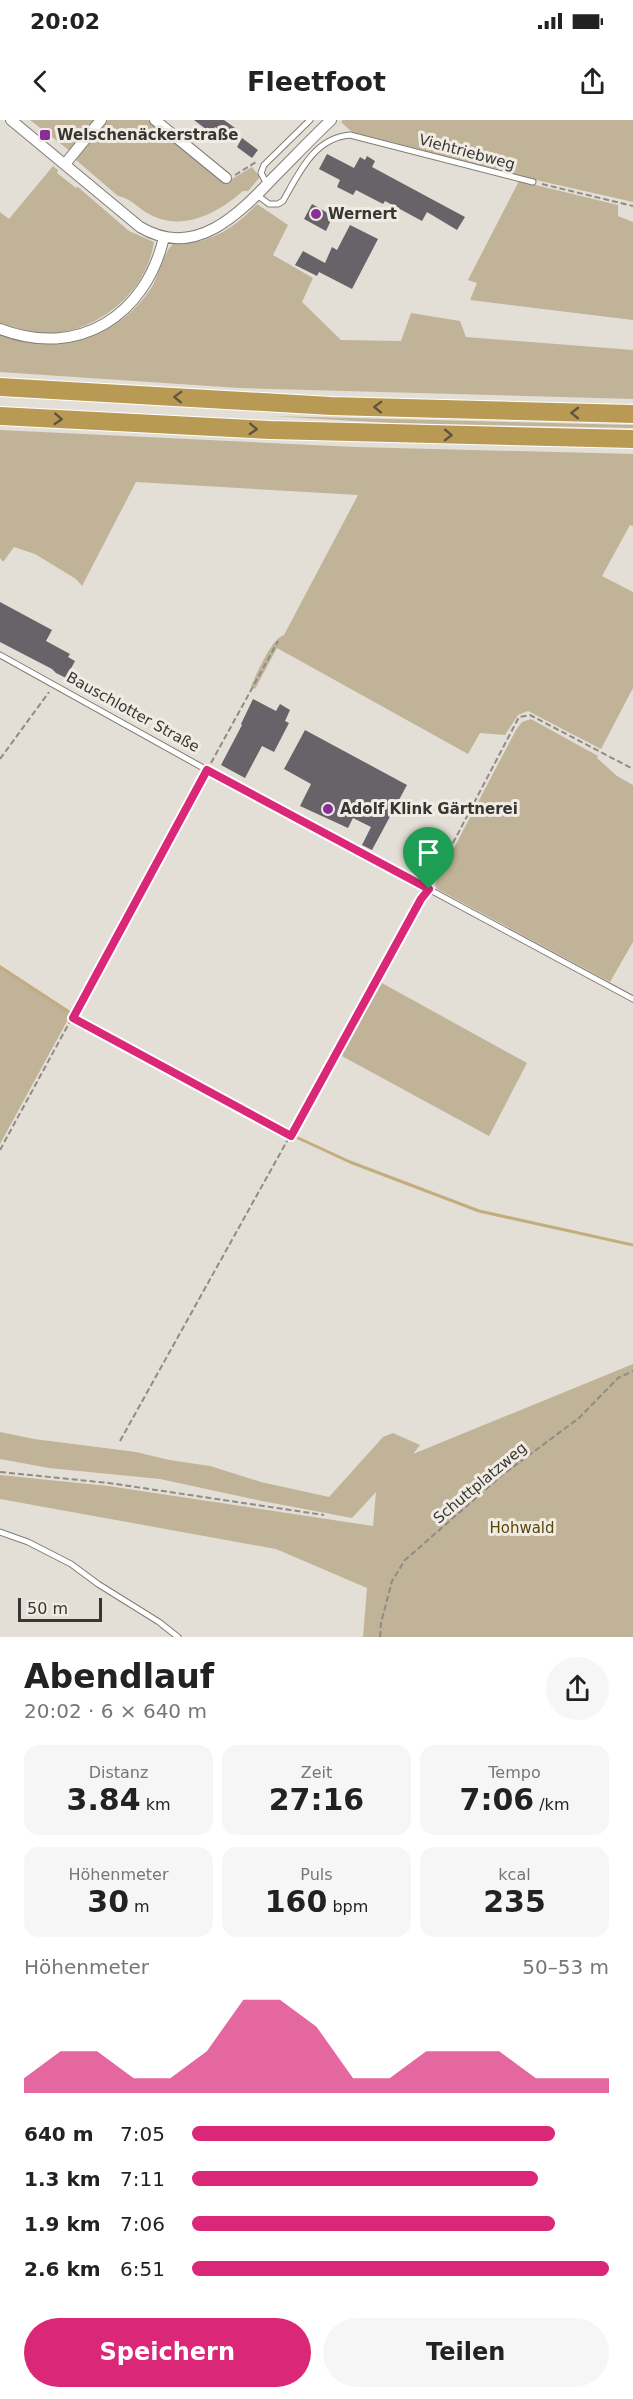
<!DOCTYPE html>
<html lang="de">
<head>
<meta charset="utf-8">
<style>
	body { margin:0; font-family:"DejaVu Sans",sans-serif; background:#f6f6f6; color:#222; height:100vh; display:flex; flex-direction:column; font-size:22px; white-space:nowrap }
	* { box-sizing:border-box; margin:0 }
	p { font-size:20px; color:#767676 }
	.icon { flex:none; width:33px; height:33px; fill:none; stroke:currentColor; stroke-width:2; stroke-linecap:round; stroke-linejoin:round }
	.map { position:relative; height:1517px; overflow:hidden }
	.details { display:flex; flex-direction:column; background:#fff; flex:1 }
	.details>* { flex:none }
	.scale { position:absolute; left:18px; bottom:15px; width:84px; box-sizing:border-box; padding-left:6px; border:3px solid #383633; border-top:0; font-size:16px; line-height:21px; white-space:nowrap; color:#383633; -webkit-text-stroke:4px #f0ece4; paint-order:stroke }
	.pin { position:absolute; display:grid; place-items:center; width:51px; height:51px; color:#fff; margin:-62px -26px; border-radius:50% 50% 50% 0; rotate:-45deg; box-shadow:0 0 6px #0007 }
	.pin .icon { rotate:45deg }
	.round { display:grid; place-items:center; flex:none; width:63px; height:63px; border-radius:32px; background:#f6f6f6 }
	.head { display:flex; align-items:center; justify-content:space-between; height:102px; padding:0 24px }
	h1 { font-size:33px; font-weight:800; line-height:45px }
	.stats { display:grid; grid-template-columns:repeat(3,1fr); gap:9px; height:102px; padding:6px 24px }
	.stats div { display:grid; align-content:center; border-radius:15px; background:#f6f6f6; text-align:center }
	.stats b { font-size:30px; font-weight:800 }
	.stats small { font-size:16px; font-weight:400 }
	.stats p { font-size:16px }
	.chart { height:168px; padding:12px 24px }
	.chart p { display:flex; justify-content:space-between }
	.chart svg { width:100%; height:108px; margin-top:6px; fill:#db2777; opacity:.7 }
	.cta { display:flex; gap:12px; margin-top:auto; padding:12px 24px }
	.cta a { flex:1; height:69px; border-radius:36px; background:#db2777; color:#fff; font-size:24px; font-weight:800; line-height:69px; text-align:center }
	.cta a+a { background:#f6f6f6; color:#222 }
	ul { padding:0 24px; list-style:none; font-size:20px }
	li { display:grid; grid-template-columns:96px 72px 1fr; align-items:center; height:45px }
	li i { height:15px; border-radius:8px; background:#db2777 }
	.status { display:flex; justify-content:space-between; align-items:center; height:42px; padding:0 30px; background:#fff; direction:ltr }
	.status svg { height:16px; fill:currentColor }
	header { display:flex; justify-content:space-between; align-items:center; height:78px; padding:0 24px; background:#fff; font-size:27px; font-weight:800 }
	.map>svg:first-child { display:block }
</style>
</head>
<body>
<div class="status"><b>20:02</b><svg viewBox="0 0 49 12"><path d="M0 12V9h3v3zM5 12V6h3v6zM10 12V3h3v9zM15 12V0h3v12zM26 1h20v11H26zM47 4h2v5h-2z"/></svg></div>
<header><svg class="icon" aria-label="back" viewBox="0 0 24 24"><path d="M15 5l-7 7 7 7"/></svg>Fleetfoot<svg class="icon" aria-label="share" viewBox="0 0 24 24"><path d="M12 15V3M7 8l5-5 5 5M5 13v7h14v-7"/></svg></header>
<div class="map">
<svg width="633" height="1517" viewBox="0 0 633 1517">
	<rect width="100%" height="100%" fill="#e3dfd6"/>
	<path fill="#c0b398" d="M30 0H96L70 31Z
		M108 0H148L225 63 252 47 260 57 248 71H243C217 94 181 113 147 93 137 87 130 78 118 76L76 40Z
		M343 0H633V82L536 60 352 12 341 2Z
		M53 46 58 50 57 53 76 68 78 67 129 111 154 122C147 170 103 208 55 213 36 215 18 209 0 204V92L9 99Z
		M519 61 618 85V96L633 102V200L470 180 477 163 468 160Z
		M257 84 288 105 273 135 313 158 302 182 341 220 401 221 411 193 460 201 466 217 633 230V279L239 268 0 252V214C56 236 121 218 153 165 158 155 165 130 173 124 179 120 192 123 200 121 222 116 242 101 257 84Z
		M270 296 633 305V308L393 303Z
		M0 310 355 327 633 334V406L630 405 602 456 633 472V568L601 629 528 591 518 595 505 615 480 613 468 634 277 528 255 569 251 566C257 554 271 519 284 515L358 375 136 362 82 466 76 459 35 434 14 427 3 442 0 438Z
		M531 599 598 636 597 638 617 656 633 665V822L610 862 437 769 435 764 516 610 522 602Z
		M0 845 72 892 0 1024Z
		M380 862 527 943 489 1016 340 935Z
		M633 1244V1517H363L367 1468 276 1429 0 1379V1355L108 1366 373 1406 376 1372 352 1398 262 1381 160 1359 49 1348 0 1339V1312L34 1319 136 1332 169 1340 210 1346 261 1362 329 1377 383 1317 393 1313 420 1325 413 1334Z"/>
	<g fill="none" stroke-linecap="round" stroke-linejoin="round">
		<path stroke="#c3ad7f" stroke-width="3" d="M0 847 70 893
			M78 898 250 990 289 1014
			M296 1017 350 1042 479 1091 633 1125"/>
	</g>
	<path fill="#686369" d="M194 0H224L235 8 229 17 215 7 211 13Z
		M242 18 258 30 252 38 237 27Z
		M327 34 354 48 360 37 365 40 367 36 375 41 372 47 465 97 457 110 427 92 422 101 385 81 383 84 356 70 353 75 337 67 340 60 319 49Z
		M312 84 333 96 326 111 304 99Z
		M350 105 378 119 352 169 319 152 317 156 295 145 303 131 325 143 332 127 337 130Z
		M0 482 52 510 46 521 70 534 68 537 75 541 66 558 56 553 52 549 0 522Z
		M253 579 276 591 280 584 290 590 285 601 289 603 274 632 262 626 245 658 221 645 242 605 241 604Z
		M305 610 407 665 372 730 362 725 371 707 353 698 348 708 300 686 311 664 284 649Z"/>
	<g fill="none" stroke-linecap="round" stroke-linejoin="round">
		<g stroke="#817d75" stroke-width="7">
			<path id="lane" d="M267 64 261 53 264 45 310 0
				M257 75 269 84H278L283 81C299 53 314 18 350 15L533 62
				M0 535 207 650 633 879
				M0 1412 28 1422 71 1444 98 1464 159 1502 178 1517"/>
		</g>
		<g stroke="#817d75" stroke-width="12">
			<path id="street" d="M11 0 140 107C195 140 239 94 275 56 294 37 312 18 331 0
				M155 0 226 58
				M65 44 101 0
				M0 209C78 239 146 196 164 117"/>
		</g>
		<g stroke="#fff" stroke-width="20">
			<path id="highway" d="M0 267 331 286 633 294
				M0 296 270 310 633 319"/>
		</g>
		<path stroke="#8f8c86" stroke-width="2" stroke-dasharray="6 3" stroke-linecap="butt" d="M235 55 256 42
			M542 64 633 86
			M0 639 49 572
			M211 643 278 521
			M432 763 519 597 530 595 633 649
			M73 898 291 1016
			M0 1030 204 655
			M120 1321 424 775
			M0 1352 109 1363 324 1395
			M380 1517 381 1503 392 1461 405 1440 501 1356 579 1298 618 1258 633 1251"/>
		<use href="#lane" stroke="#fff" stroke-width="5"/>
		<use href="#street" stroke="#fff" stroke-width="10"/>
		<use href="#highway" stroke="#b99a55" stroke-width="18"/>
	</g>
	<defs><path id="oneway-chevron" d="M-2-3.5L2.5 0L-2 3.5" fill="none" stroke-width="1.6" stroke-linecap="round" stroke-linejoin="round" transform="scale(1.5)"/></defs>
	<g stroke="#5f543d">
		<use href="#oneway-chevron" transform="translate(178 277) rotate(-178)"/>
		<use href="#oneway-chevron" transform="translate(378 287) rotate(-178)"/>
		<use href="#oneway-chevron" transform="translate(575 293) rotate(-179)"/>
		<use href="#oneway-chevron" transform="translate(58 299) rotate(3)"/>
		<use href="#oneway-chevron" transform="translate(253 309) rotate(3)"/>
		<use href="#oneway-chevron" transform="translate(448 315) rotate(1)"/>
	</g>
	<g fill="none" stroke-linecap="round" stroke-linejoin="round">
		<g stroke="#fff" stroke-width="12">
			<path id="route" d="M207 650 429 769 421 779 291 1016 73 898Z"/>
		</g>
		<use href="#route" stroke="#db2777" stroke-width="8"/>
	</g>
	<g fill="#892d97" stroke="#f0ece4" stroke-width="2">
		<rect x="39" y="9" width="12" height="12" rx="3"/>
		<circle cx="316" cy="94" r="6"/>
		<circle cx="328" cy="689" r="6"/>
	</g>
	<g text-anchor="middle" dominant-baseline="central" stroke-width="6" stroke-linejoin="round" paint-order="stroke">
		<g font-size="15" font-weight="bold" fill="#383633" stroke="#f0ece4" text-anchor="start">
			<text x="57" y="15">Welschenäckerstraße</text>
			<text x="328" y="94">Wernert</text>
			<text x="340" y="689">Adolf Klink Gärtnerei</text>
		</g>
		<g font-size="15" fill="#383633" stroke="#f0ece4">
			<text transform="translate(467 32) rotate(15)">Viehtriebweg</text>
			<text transform="translate(133 592) rotate(29)">Bauschlotter Straße</text>
			<text transform="translate(480 1363) rotate(-40)">Schuttplatzweg</text>
		</g>
		<g font-size="15" fill="#5b4408" stroke="#f0ece4">
			<text x="522" y="1408">Hohwald</text>
		</g>
	</g>
</svg>
<div class="scale">50 m</div>
<div class="pin" style="left:429px;top:769px;background:#1e9e55"><svg class="icon" aria-label="arrive" viewBox="0 0 24 24"><path d="M6 21V4h12l-3 4 3 4H6"/></svg></div>
</div>
<section class="details">
<div class="head"><div><h1>Abendlauf</h1><p>20:02 · 6 × 640 m</p></div><a class="round"><svg class="icon" aria-label="share" viewBox="0 0 24 24"><path d="M12 15V3M7 8l5-5 5 5M5 13v7h14v-7"/></svg></a></div>
<div class="stats">
<div><p>Distanz</p><b>3.84<small> km</small></b></div>
<div><p>Zeit</p><b>27:16</b></div>
<div><p>Tempo</p><b>7:06<small> /km</small></b></div>
</div>
<div class="stats">
<div><p>Höhenmeter</p><b>30<small> m</small></b></div>
<div><p>Puls</p><b>160<small> bpm</small></b></div>
<div><p>kcal</p><b>235</b></div>
</div>
<div class="chart"><p><span>Höhenmeter</span>50–53 m</p>
<svg viewBox="0 0 160 44" preserveAspectRatio="none"><path d="M0 44V38L10 27L20 27L30 38L40 38L50 27L60 6L70 6L80 17L90 38L100 38L110 27L120 27L130 27L140 38L150 38L160 38V44z"/></svg>
</div>
<ul>
<li><b>640 m</b>7:05<i style="width:87%"></i></li>
<li><b>1.3 km</b>7:11<i style="width:83%"></i></li>
<li><b>1.9 km</b>7:06<i style="width:87%"></i></li>
<li><b>2.6 km</b>6:51<i style="width:100%"></i></li>
</ul>
<div class="cta"><a>Speichern</a><a>Teilen</a></div>
</section>
</body>
</html>
